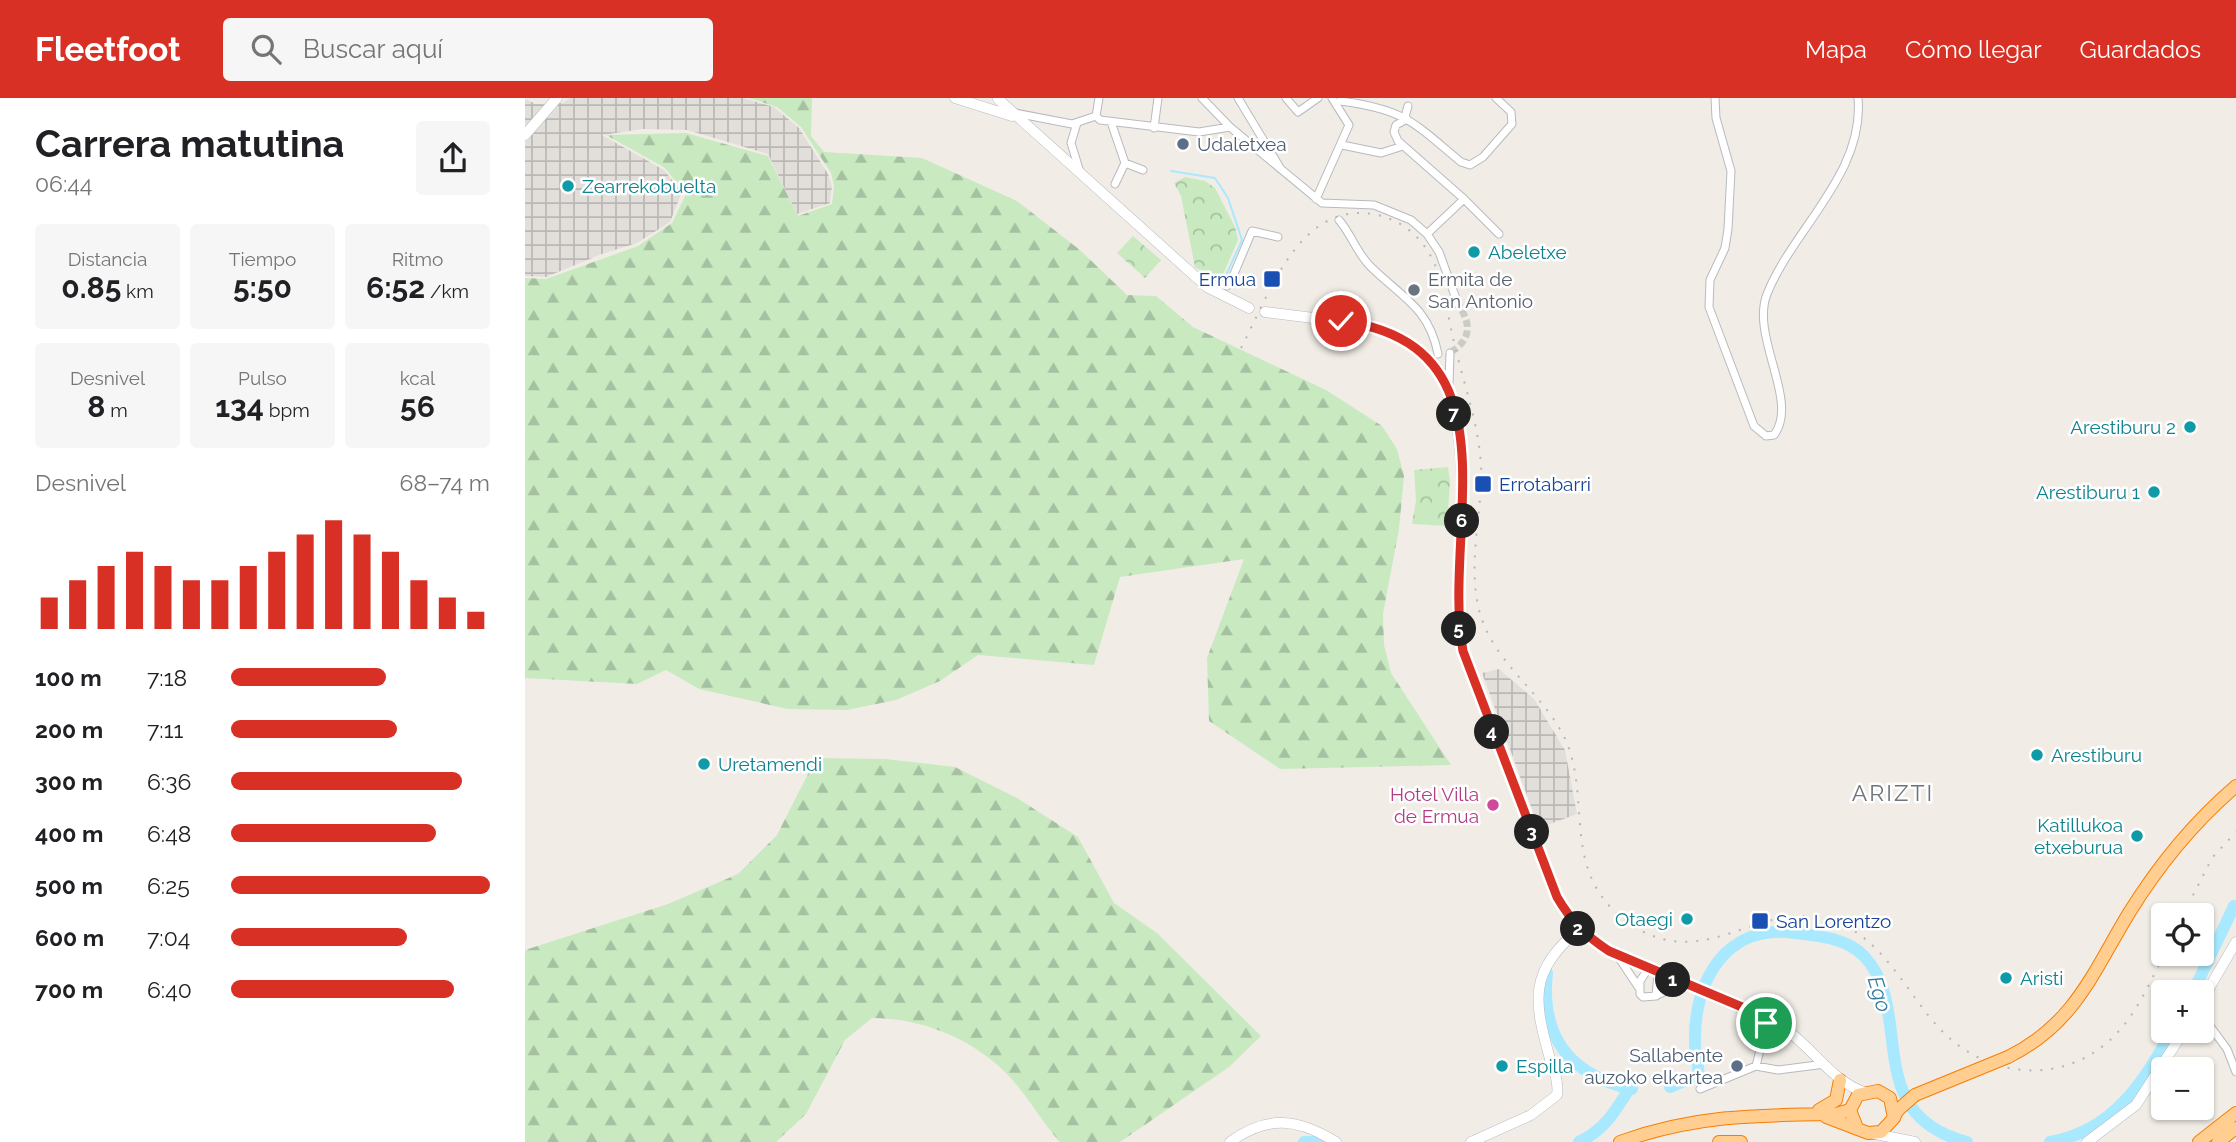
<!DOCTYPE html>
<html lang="es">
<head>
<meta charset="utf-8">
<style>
	body { margin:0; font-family:Raleway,sans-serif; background:#f6f6f6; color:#202124; height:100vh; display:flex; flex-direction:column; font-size:26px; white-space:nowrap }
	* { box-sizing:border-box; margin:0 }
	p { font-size:23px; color:#757577 }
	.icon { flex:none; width:38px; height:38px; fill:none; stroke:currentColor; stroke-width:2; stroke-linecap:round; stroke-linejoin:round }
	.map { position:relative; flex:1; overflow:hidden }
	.side { display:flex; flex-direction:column; background:#fff; width:525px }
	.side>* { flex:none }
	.controls { position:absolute; left:1626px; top:805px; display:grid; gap:14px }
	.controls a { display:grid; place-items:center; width:63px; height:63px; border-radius:7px; background:#fff; box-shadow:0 2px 5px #0004; font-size:35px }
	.pin { position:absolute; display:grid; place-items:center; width:60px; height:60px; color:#fff; margin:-30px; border:4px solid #fff; border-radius:50%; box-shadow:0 2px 7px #0007 }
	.km { position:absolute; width:35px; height:35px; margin:-18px; border-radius:50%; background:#222; color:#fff; font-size:19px; line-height:35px; text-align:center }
	.round { display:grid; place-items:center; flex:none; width:74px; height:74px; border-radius:7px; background:#f6f6f6 }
	.head { display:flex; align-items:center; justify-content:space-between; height:119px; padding:0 35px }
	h1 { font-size:38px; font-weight:700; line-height:52px }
	.figures { display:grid; grid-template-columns:repeat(3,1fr); gap:10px; height:119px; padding:7px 35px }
	.figures div { display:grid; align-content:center; border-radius:7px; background:#f6f6f6; text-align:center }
	.figures b { font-size:30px; font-weight:700 }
	.figures small { font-size:19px; font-weight:400 }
	.figures p { font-size:19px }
	.chart { height:196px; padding:14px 35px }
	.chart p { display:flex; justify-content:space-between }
	.chart svg { width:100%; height:126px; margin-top:7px; stroke:#d93025; stroke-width:6 }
	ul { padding:0 35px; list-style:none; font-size:23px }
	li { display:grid; grid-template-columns:112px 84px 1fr; align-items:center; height:52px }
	li i { height:18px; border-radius:9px; background:#d93025 }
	header { display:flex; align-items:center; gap:42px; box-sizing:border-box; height:98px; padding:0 35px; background:#d93025; color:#fff }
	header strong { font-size:33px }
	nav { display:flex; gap:38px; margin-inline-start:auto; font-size:24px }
	.search { width:490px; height:63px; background:#f6f6f6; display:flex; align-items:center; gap:18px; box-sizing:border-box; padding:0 24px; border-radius:7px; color:#757577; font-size:26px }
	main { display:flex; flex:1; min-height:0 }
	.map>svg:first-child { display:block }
</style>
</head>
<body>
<header>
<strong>Fleetfoot</strong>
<div class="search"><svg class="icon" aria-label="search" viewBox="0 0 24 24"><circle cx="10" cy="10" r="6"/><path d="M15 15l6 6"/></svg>Buscar aquí</div>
<nav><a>Mapa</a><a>Cómo llegar</a><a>Guardados</a></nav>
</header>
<main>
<section class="side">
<div class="head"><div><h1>Carrera matutina</h1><p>06:44</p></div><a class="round"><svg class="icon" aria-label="share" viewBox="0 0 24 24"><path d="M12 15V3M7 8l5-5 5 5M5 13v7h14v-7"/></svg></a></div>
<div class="figures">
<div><p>Distancia</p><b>0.85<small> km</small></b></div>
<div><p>Tiempo</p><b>5:50</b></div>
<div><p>Ritmo</p><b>6:52<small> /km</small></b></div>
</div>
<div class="figures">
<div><p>Desnivel</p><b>8<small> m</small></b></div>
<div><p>Pulso</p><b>134<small> bpm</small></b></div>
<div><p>kcal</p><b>56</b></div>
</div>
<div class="chart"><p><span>Desnivel</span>68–74 m</p>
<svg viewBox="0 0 160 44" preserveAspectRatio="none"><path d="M5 44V33M15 44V27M25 44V22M35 44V17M45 44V22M55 44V27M65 44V27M75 44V22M85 44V17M95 44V11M105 44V6M115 44V11M125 44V17M135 44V27M145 44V33M155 44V38"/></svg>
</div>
<ul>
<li><b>100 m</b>7:18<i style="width:60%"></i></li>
<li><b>200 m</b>7:11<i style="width:64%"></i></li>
<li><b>300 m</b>6:36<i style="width:89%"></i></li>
<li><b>400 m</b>6:48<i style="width:79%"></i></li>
<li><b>500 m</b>6:25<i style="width:100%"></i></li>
<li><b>600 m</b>7:04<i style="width:68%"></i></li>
<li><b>700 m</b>6:40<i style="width:86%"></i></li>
</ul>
</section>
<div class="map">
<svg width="1711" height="1044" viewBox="0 0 1711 1044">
	<defs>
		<pattern id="industrial-grid" width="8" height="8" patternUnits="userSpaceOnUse" patternTransform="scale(1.75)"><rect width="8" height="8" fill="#e2dfdb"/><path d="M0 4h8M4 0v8" fill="none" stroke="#bab8b5"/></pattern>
		<pattern id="forest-firs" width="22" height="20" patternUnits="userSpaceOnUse" patternTransform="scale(1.75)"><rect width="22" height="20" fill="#c9eac1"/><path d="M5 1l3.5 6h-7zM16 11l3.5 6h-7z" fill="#a6c1a1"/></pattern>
		<pattern id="park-crowns" width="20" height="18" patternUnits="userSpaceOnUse" patternTransform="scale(1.75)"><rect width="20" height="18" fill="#c9eac1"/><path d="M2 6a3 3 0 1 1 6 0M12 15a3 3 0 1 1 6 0" fill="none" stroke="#a6c1a1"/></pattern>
	</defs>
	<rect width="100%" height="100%" fill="#f1ede6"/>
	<path fill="url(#industrial-grid)" d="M45 0H218L249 9 274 30 303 76 307 88 305 105 272 116 243 56 162 32 118 31 77 37 139 72 157 94 145 124 112 145 77 156 21 179 0 178V1L11 6 38 5Z
		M974 571 1009 601 1040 652 1052 716 1014 730 957 575Z"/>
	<path fill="url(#forest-firs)" d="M224 0H287L286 38 299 54 397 60 492 103 555 152 602 197 631 198 668 229 801 292 857 328 872 351 879 378 874 431 858 516 859 547 866 575 926 667 755 671 684 623 682 560 719 461 595 479 569 567 453 557 415 583 371 602 322 612 263 611 174 591 141 572 112 586 0 580V180L21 181 113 148 147 125 161 96 140 70 81 37 161 35 243 58 273 118 307 106 309 88 306 75 276 29 252 9Z
		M291 660 361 661 430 669 492 700 553 739 589 805 632 835 736 938 704 969 595 1044H535C515 1022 500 993 478 972 443 939 395 920 347 920L320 942 281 1016 251 1044H0V852L143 806 213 776 252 737Z"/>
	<path fill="url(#park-crowns)" d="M660 79 680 83 690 90 710 129 713 142 696 181 683 178 670 169 656 98 649 85Z
		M608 138 636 162 620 180 592 155Z
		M923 369 925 384 922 428 887 426 891 402 889 372Z"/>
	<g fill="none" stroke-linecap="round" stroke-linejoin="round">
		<path stroke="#a9e9ff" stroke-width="2" d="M646 73 690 80 703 100 717 142 698 184"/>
		<path stroke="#a9e9ff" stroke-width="12" d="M1022 875C1015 938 1044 977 1107 991
			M1668 894 1709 808
			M1145 989 1173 977C1175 966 1170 957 1170 946 1168 883 1201 825 1270 835 1294 838 1321 840 1339 858 1391 913 1334 1016 1442 1044
			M779 1044H795
			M1054 1044C1079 1032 1090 1014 1104 991
			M1525 1044C1588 1033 1618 985 1647 933"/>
		<path stroke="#cccbc6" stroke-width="7" stroke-dasharray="7 3.5" stroke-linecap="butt" d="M926 254C947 241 946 225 933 206"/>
		<g stroke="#b7babe" stroke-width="9">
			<path id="street" d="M677 0 705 29 797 105 849 107 886 122 902 136 914 154 933 206
				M713 0 754 68
				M761 0 773 14 793 0
				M1190 0 1191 20 1206 73 1203 131 1200 150 1185 182 1184 209 1229 328 1241 338 1249 337C1275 303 1225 239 1242 196 1268 131 1340 75 1333 0
				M815 3C880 11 889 25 936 64L945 67 958 59 987 26 986 14 971 0
				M490 15 547 26 571 18
				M571 18 575 22 674 34 705 29
				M571 18 574 0
				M880 19 883 8
				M882 21 871 27 869 34 873 43 939 101 902 136
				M586 24 600 65 618 72
				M552 25 546 45 555 74
				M629 30 633 0
				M817 47 856 55 878 48
				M590 86 600 65
				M791 101 824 27 807 0
				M939 101 974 136
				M814 122C826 136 832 155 845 168 876 199 904 209 913 256
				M687 192 692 186 702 188 706 183 727 133 753 139
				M924 286 925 255
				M1092 857 1114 890
				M1123 871 1115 883V896L1118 899 1131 898 1133 875
				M1132 897 1158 886
				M1676 916 1702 951 1711 974
				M1231 968 1243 920
				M1175 991 1231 968 1253 972 1300 966"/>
		</g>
		<g stroke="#b5bbbf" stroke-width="11">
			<path id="secondary" d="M430 0 487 18
				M473 1 682 189 724 210
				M0 37 32 0
				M740 214 845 227C875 237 905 253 920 282 927 295 928 310 931 324 946 400 924 477 938 553L1032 799C1046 823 1061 838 1084 853L1256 928C1285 946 1306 983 1339 994
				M1676 904 1711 844
				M1350 1036 1390 1044
				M705 1044C743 1016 774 1021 811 1044
				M946 1044 1006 1017 1032 997C1034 985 1029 972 1025 961 1008 901 1004 874 1054 831
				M1562 1044 1611 1007 1659 933"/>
		</g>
		<g stroke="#f87c00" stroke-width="14">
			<path id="highway" d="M1483 959C1550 926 1568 874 1604 815 1633 768 1669 724 1711 688
				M1294 1012 1311 1002 1315 982
				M1301 1019 1343 1035 1356 1034 1369 1020 1365 1000 1353 993 1333 997 1325 1012 1332 1030
				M1369 1019 1373 1012 1390 997
				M1095 1044C1169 1017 1234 1017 1311 1016L1325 1012
				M1194 1044H1216
				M1674 1044 1711 1015
				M1693 1044 1711 1030"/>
		</g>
		<use href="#street" stroke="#fff" stroke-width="7"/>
		<use href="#secondary" stroke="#fff" stroke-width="10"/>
		<use href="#highway" stroke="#ffce90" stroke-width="12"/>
		<path stroke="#b5b6b7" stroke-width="2" stroke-dasharray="2 9" stroke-linecap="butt" d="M716 250C745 196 774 100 853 117 871 121 889 133 900 149 919 175 921 213 929 244 938 284 953 324 956 366 958 412 943 461 953 507 964 564 1020 594 1042 645 1061 692 1046 747 1072 791 1082 808 1096 821 1113 831 1182 870 1231 806 1298 820 1356 833 1379 893 1416 932 1465 983 1544 988 1593 934 1613 912 1626 883 1639 856
			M1658 817 1687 760 1711 734"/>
		<g stroke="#f87c00" stroke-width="14" stroke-linecap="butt">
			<path id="highway-bridge" d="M1390 997 1483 959"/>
		</g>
		<use href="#highway-bridge" stroke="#ffce90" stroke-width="12"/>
	</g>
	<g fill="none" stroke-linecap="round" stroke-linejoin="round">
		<g stroke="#fff" stroke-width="14">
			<path id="route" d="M816 223C997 246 916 433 938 553L1032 799C1046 823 1061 838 1084 853L1243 920 1241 925"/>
		</g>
		<use href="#route" stroke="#d93025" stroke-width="9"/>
	</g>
	<g fill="#5c6f8a" stroke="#fff" stroke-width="2.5">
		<circle cx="658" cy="46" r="7"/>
		<circle cx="1212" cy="968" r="7"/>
	</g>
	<g fill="#0f9aa8" stroke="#fff" stroke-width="2.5">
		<circle cx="43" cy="88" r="7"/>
		<circle cx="949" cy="154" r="7"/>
		<circle cx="1665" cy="329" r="7"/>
		<circle cx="1629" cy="394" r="7"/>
		<circle cx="1512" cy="657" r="7"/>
		<circle cx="179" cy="666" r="7"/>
		<circle cx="1612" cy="738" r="7"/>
		<circle cx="1162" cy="821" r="7"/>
		<circle cx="1481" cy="880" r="7"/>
		<circle cx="977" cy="968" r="7"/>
	</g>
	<g fill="#1a4fb4" stroke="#fff" stroke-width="2.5">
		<rect x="738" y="172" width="18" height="18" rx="3.5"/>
		<rect x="949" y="377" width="18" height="18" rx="3.5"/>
		<rect x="1226" y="814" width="18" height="18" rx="3.5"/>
	</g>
	<circle fill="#6b7280" stroke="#fff" stroke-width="2.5" cx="889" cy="192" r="7"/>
	<circle fill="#d1479c" stroke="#fff" stroke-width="2.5" cx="968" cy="707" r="7"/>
	<g text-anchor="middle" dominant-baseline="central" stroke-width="5" stroke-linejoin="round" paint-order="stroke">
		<g font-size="19" fill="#4e5e75" stroke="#fff" text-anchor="start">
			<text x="672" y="46">Udaletxea</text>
			<text x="1198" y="957" text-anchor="end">Sallabente<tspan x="1198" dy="22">auzoko elkartea</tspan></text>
		</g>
		<g font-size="19" fill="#0d838f" stroke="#fff" text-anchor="start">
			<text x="57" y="88">Zearrekobuelta</text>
			<text x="963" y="154">Abeletxe</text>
			<text x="1651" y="329" text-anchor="end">Arestiburu 2</text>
			<text x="1615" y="394" text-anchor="end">Arestiburu 1</text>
			<text x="1526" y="657">Arestiburu</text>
			<text x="193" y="666">Uretamendi</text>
			<text x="1598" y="727" text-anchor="end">Katillukoa<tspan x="1598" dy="22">etxeburua</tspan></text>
			<text x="1148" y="821" text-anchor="end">Otaegi</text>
			<text x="1495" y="880">Aristi</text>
			<text x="991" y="968">Espilla</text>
		</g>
		<g font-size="19" fill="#164399" stroke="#fff" text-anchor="start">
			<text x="731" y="181" text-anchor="end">Ermua</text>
			<text x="974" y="386">Errotabarri</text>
			<text x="1251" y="823">San Lorentzo</text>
		</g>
		<g font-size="19" fill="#5b616d" stroke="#fff" text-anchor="start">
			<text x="903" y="181">Ermita de<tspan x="903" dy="22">San Antonio</tspan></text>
		</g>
		<g font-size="19" fill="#b23c85" stroke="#fff" text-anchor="end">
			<text x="954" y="696">Hotel Villa<tspan x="954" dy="22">de Ermua</tspan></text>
		</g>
		<g font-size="21" font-style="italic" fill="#347c9f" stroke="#fff">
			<text transform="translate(1355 896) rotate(73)">Ego</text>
		</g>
		<g font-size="23" letter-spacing="2" fill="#6f767a" stroke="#fff">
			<text x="1368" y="694">ARIZTI</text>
		</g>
	</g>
</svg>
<div class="controls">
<a><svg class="icon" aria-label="locate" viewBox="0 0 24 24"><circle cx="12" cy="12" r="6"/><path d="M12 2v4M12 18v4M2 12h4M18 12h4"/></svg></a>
<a>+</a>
<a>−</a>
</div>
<div class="pin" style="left:1241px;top:925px;background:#1e9e55"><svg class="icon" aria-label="arrive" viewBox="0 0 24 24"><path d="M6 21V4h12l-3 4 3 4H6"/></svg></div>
<div class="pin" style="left:816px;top:223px;background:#d93025"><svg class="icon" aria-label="check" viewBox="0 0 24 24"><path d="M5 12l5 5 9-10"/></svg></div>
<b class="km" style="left:1148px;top:882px">1</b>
<b class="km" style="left:1053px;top:831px">2</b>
<b class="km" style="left:1007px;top:734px">3</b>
<b class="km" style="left:967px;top:634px">4</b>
<b class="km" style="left:934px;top:531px">5</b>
<b class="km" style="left:937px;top:423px">6</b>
<b class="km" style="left:929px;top:316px">7</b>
</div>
</main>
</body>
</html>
